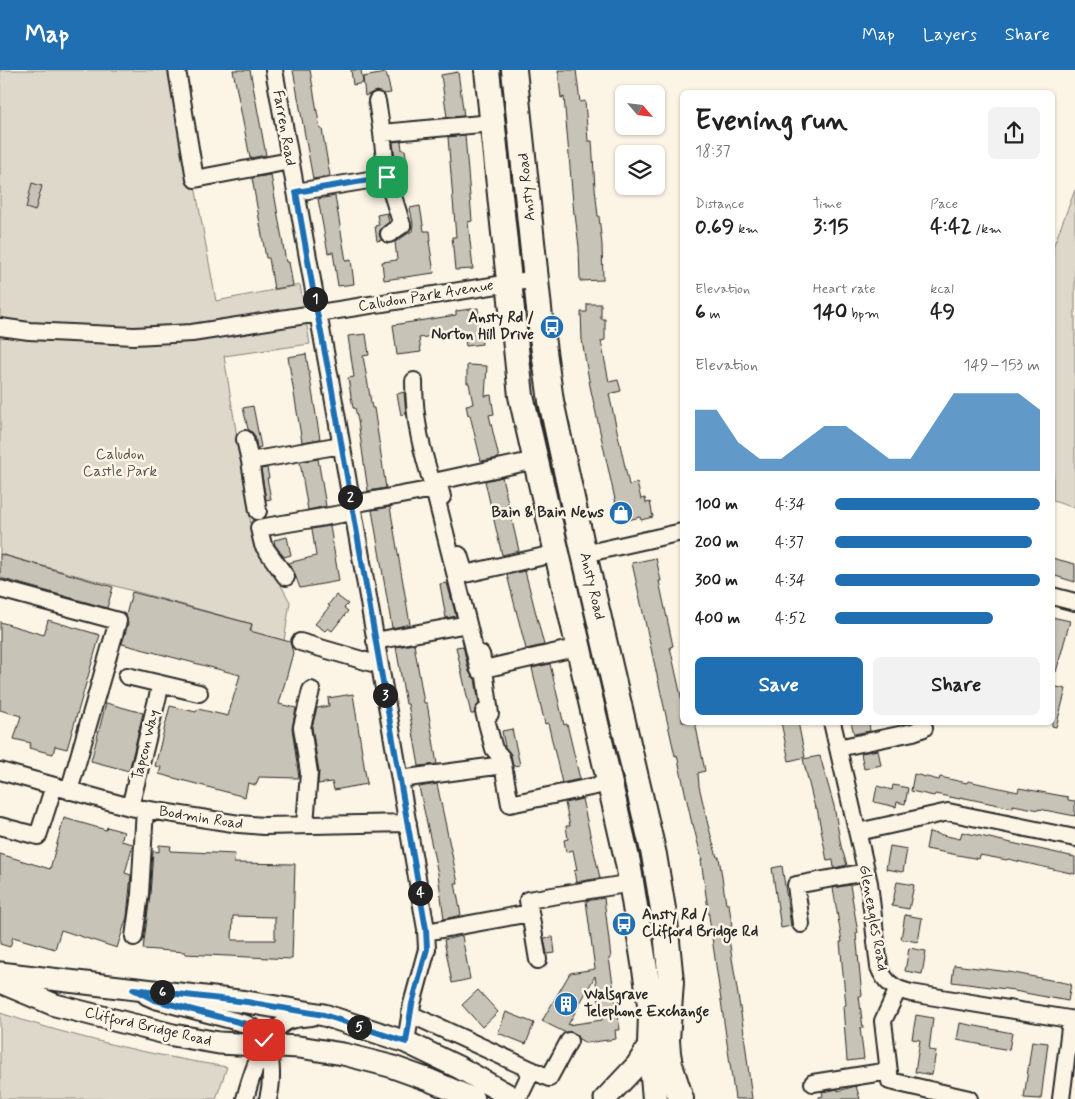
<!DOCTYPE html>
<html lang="en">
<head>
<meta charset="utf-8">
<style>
	body { margin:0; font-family:Mynerve,sans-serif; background:#f2f2f2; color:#222; height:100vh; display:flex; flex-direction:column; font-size:19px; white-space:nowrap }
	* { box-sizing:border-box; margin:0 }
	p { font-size:16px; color:#767676 }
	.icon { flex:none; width:28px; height:28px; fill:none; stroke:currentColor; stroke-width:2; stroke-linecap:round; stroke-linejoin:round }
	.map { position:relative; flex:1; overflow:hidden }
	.drawer { position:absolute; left:680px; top:20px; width:375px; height:635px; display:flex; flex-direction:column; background:#fff; border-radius:8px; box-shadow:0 1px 4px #0004 }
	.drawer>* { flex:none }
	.needle { width:32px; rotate:118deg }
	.fabs { position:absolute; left:615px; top:15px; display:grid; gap:10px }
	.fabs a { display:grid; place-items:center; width:50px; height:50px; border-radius:8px; background:#fff; box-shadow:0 1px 4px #0004; font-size:25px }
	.pin { position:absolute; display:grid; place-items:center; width:42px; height:42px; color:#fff; margin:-21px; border-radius:10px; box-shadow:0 2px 8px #0006 }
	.km { position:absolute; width:25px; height:25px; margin:-12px; border-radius:50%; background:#222; color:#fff; font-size:14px; line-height:25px; text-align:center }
	.round { display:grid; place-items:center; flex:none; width:52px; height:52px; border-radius:8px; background:#f2f2f2 }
	.head { display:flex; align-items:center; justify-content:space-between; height:85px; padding:0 15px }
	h1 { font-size:28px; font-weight:800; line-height:38px }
	.stats { display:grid; grid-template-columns:repeat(3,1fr); gap:8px; height:85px; padding:5px 15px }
	.stats div { display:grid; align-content:center }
	.stats b { font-size:21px; font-weight:800 }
	.stats small { font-size:14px; font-weight:400 }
	.stats p { font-size:14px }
	.chart { height:140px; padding:10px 15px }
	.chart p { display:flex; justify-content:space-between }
	.chart svg { width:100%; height:90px; margin-top:5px; fill:#1f6fb2; opacity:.7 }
	.button { display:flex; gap:10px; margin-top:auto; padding:10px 15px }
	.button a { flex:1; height:58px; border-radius:8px; background:#1f6fb2; color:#fff; font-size:20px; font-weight:800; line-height:58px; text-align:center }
	.button a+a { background:#f2f2f2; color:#222 }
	ul { padding:0 15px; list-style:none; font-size:16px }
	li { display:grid; grid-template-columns:80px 60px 1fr; align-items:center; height:38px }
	li i { height:12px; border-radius:6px; background:#1f6fb2 }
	header { display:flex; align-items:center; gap:30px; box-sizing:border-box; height:70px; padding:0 25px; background:#1f6fb2; color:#fff }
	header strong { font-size:24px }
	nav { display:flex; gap:28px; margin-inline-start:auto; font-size:18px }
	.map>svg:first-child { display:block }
</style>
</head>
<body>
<header>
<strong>Map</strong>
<nav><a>Map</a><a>Layers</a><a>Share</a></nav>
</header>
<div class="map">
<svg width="1075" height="1029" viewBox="0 0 1075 1029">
	<rect width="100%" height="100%" fill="#fcf5e5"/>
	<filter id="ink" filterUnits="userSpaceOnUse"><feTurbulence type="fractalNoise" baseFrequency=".02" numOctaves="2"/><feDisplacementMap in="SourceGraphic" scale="10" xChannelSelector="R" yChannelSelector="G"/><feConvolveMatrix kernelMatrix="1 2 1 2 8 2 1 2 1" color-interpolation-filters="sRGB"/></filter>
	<g filter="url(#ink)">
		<path fill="#ded8ca" stroke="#84827a" d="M0 0H174L216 231 300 215 310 274 224 286 252 461 290 532 284 571 251 562 252 554 0 484Z
			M1075 120V438L1053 431V177Z
			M0 943C74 967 150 985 227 997L216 1029H0Z"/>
		<path fill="#c8c3b7" stroke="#2b2b2b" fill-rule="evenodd" d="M233 0H250L266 85 250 88Z
			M293 0H310L320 59H322L330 106 313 109Z
			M351 0H361L363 13 353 15Z
			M558 0H576L580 32 585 31 588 71H592L595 118 598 146H599L602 175 603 210 580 211 579 177 575 144H574L564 27 561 28Z
			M458 2 464 46 447 47 441 5Z
			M386 3 391 23 383 24 376 21 365 26 363 7Z
			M465 65 472 151 468 152 473 199 455 200 452 167H456L448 67Z
			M401 71 402 80H405L407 92H404L407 105 397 106 393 72Z
			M271 105 286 192H289L293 216 274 219 269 188H266L252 108Z
			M32 113 42 116 35 141 26 138Z
			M335 126 346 191 351 190 354 214 338 216 333 182 328 183 318 129Z
			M420 136 424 161H430L431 171H429L434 203 384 210 382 192 397 190 395 172 412 161 413 154 410 138Z
			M387 143 389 152 380 160 379 165 382 170 377 171 375 156 379 155 377 145Z
			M587 234H601V249H605V270L601 271 609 312 618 310 621 321 609 324 629 415 637 413 641 429 645 428 646 433 650 432 653 447 641 450 640 447 620 452 590 316 582 270 581 242H587Z
			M478 238 482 274 466 276 464 262 419 268 421 282 397 285 393 255 456 245V241Z
			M366 264 369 285 363 286 372 338H374L386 418 368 421 358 351 355 338H353L348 308 354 307 348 266Z
			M306 284 320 369 302 372 288 287Z
			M467 295 487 296 485 326 491 325 494 344 489 345 499 388 481 391 470 345H468L466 335 473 334 469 313H467Z
			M404 322 406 344 401 345 397 324Z
			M253 336 261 377 257 378 255 366 252 362 248 359 243 338Z
			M318 389 326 436 308 440 300 392Z
			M267 398 269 408H267L271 429 266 430 261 399Z
			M502 407 519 481 502 485 485 411Z
			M390 437 410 554 392 558 372 440Z
			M330 456 339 511 300 518 294 502 288 493 316 486 312 459Z
			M287 467 291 485 284 487 275 475 274 470Z
			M0 484 113 517 107 538 0 508Z
			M656 488 661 511H659L673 576 670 577 682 631V652H695L705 701 698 703 699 716 708 755 717 787H719L726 834H729L732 856 727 857 743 956 752 1029H735L701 790H702L693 754H692L677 685 675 686 632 493Z
			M1052 488 1075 494V512L1052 505Z
			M525 501 544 575 526 579 507 505Z
			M447 513 456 546 446 548 440 514Z
			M132 522 252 554 250 561 290 572 293 583 279 634 296 638 292 658 299 708 259 707 256 715 248 713 245 727 159 704 161 697 155 696 170 636 196 642 198 639 228 646 240 605 122 574 128 554 126 545Z
			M336 525 348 534 344 538 348 541 332 561 328 558 325 561 315 554 330 536 328 535Z
			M1052 547 1070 551 1056 602 1052 601Z
			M48 550 100 565 67 679 55 676 53 684 29 678 31 673 14 669 21 646 0 640V552L44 565Z
			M414 574 424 633H427L437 694 419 696 408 634H406L396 577Z
			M463 576 469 602 475 609 479 634 475 639 474 644H471L456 577Z
			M550 594 564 655 567 654 580 709 562 713 548 653 545 654 532 598Z
			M1052 616 1066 619 1056 657 1052 656Z
			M353 624 367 714 334 720 332 712 318 714 319 702 312 657 317 638 329 636 328 628Z
			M106 633 143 643 129 701 91 691Z
			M781 652H798L805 687 789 691Z
			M851 652H869L870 661 854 664Z
			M512 659 520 695 513 696 511 684 505 677 502 661Z
			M878 680 881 695 864 699 861 683Z
			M820 686 834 736 841 776 847 795 834 798 833 790 827 791 817 738H815L803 689Z
			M914 704 939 710 940 707 967 713 968 711 1018 722 1019 718 1068 727V730L1075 731V746L1039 739V740L1013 735V738L960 727V729L935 724 934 726 911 721Z
			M437 714 458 813H455L461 845 444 849 438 804 419 717Z
			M893 715 908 718 905 734 897 732 896 737 874 732 877 716 892 720Z
			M582 729 600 808 576 812 574 801 577 800 573 780 566 782 564 770 568 769 566 756H570L565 733Z
			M64 748 106 760 107 757 124 762 121 771 133 774 125 803 131 805 127 847 117 878 61 860 55 879 13 867 10 877 0 874V784L50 799Z
			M929 762 960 769 962 762 1075 787V804L1008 789 1007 790 980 785 979 789 926 779Z
			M159 775 171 776 170 781 235 784 234 793 295 794 292 889 185 884V882L143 879 150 825 153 781 159 782ZM233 846 275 847V870H232Z
			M890 776 907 779 903 802 886 799Z
			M782 796 791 856 781 858 772 798Z
			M897 812 914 815 909 839 892 836Z
			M850 815 858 863H856L862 926H859L863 958H860L864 989 847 991 843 936 846 935 840 872H842L833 818Z
			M604 828 611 888H609L620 960H615L616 969 586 973 579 969 573 962H564L542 951 570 903 595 899 586 831ZM595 906 602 950 568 955Z
			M905 845 922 848 918 872 901 869Z
			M462 866 470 909 452 913 444 870Z
			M553 867 555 883 547 884 544 868Z
			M909 878 926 881 922 904 905 901Z
			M954 895 1009 902 1071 914 1068 931 1014 921V920L952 912Z
			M478 920 498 942 482 957 462 935Z
			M506 942 534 953 526 974 498 963Z
			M916 945 933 948 929 980 936 981 932 1005 915 1002 920 970 912 969Z
			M960 953 1012 963 1009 980 957 970Z
			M1032 971 1048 973 1041 1029 1024 1028Z
			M856 1016 860 1029H819V1027L823 1026 822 1022 838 1019V1021Z"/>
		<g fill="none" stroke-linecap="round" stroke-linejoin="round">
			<g stroke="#2b2b2b" stroke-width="20">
				<path id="minor" d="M177 0 195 109 290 91
					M274 0 330 309 426 859 427 879 412 934 406 972
					M377 31 382 63
					M387 107 382 63 492 53
					M296 122 387 107 402 155 389 164
					M0 257 29 261 134 266 192 263 536 209
					M414 311C414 351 422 382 434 419
					M245 369 250 391
					M442 427 438 411 536 390
					M352 434 434 419 468 554
					M258 441 250 391 341 375
					M584 484 682 462
					M459 485 465 504 558 483
					M286 507 263 475 259 458 353 442
					M0 519 118 551 69 721
					M1052 526 1075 532
					M375 571 468 554 479 600
					M300 572 379 595
					M481 584 484 599 579 577
					M484 599 490 644
					M127 606 199 623
					M832 652 869 813 879 897C885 913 894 919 911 923L1075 950
					M838 678 913 662 924 658 922 652
					M503 695 510 734 610 713
					M0 701 130 737 239 754 264 756 408 753
					M400 709 503 695 501 687 494 679 484 642
					M130 737 161 614
					M305 755 309 703 302 657 311 620
					M0 756 38 766 54 716
					M858 762 948 742 1075 768
					M801 854 796 815 866 802
					M426 862 530 843
					M134 867 140 824 145 739
					M538 890 528 830 632 813
					M898 919 883 951 890 1011 969 1029
					M146 926 155 930 246 954C250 956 254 958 257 960 273 973 273 1011 268 1029
					M410 944 549 1008 569 971
					M813 1013 889 1001
					M522 1021 532 1000
					M245 1029C251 1006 265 961 288 951 294 948 304 948 311 947
					M1061 1029 1071 950"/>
			</g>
			<g stroke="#2b2b2b" stroke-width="25">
				<path id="major" d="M0 903 247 932 324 945 406 972 460 998 515 1029
					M0 912 55 935 173 965 219 973 299 977 343 984 390 996 429 1010 473 1029
					M605 1029 637 995 650 974"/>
			</g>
			<g stroke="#2b2b2b" stroke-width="28">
				<path id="highway" d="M487 0 521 326 628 793 648 918 651 944 650 974 655 1029
					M514 0 542 267 551 331 584 484 654 785 665 851 671 912 667 970 668 983 670 995 681 1029"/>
			</g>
			<use href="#minor" stroke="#fcf5e5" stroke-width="16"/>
			<use href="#major" stroke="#fcf5e5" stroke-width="21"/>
			<use href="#highway" stroke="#fcf5e5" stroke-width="24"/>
		</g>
	</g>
	<g fill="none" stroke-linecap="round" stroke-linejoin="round" filter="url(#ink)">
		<g stroke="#fff" stroke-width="10">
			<path id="route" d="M264 970 258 961 246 954 155 930 133 919 247 932 324 945 406 972 412 934 427 879 426 859 330 309 317 242 296 122 387 107"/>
		</g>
		<use href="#route" stroke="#1f6fb2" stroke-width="6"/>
	</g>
	<defs>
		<g id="bus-disc" transform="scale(1.25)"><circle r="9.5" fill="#1f6fb2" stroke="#fcf5e5"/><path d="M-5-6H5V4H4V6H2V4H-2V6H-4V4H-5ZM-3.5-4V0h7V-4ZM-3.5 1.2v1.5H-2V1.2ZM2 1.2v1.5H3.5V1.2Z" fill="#fff"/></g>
		<g id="shop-disc" transform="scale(1.25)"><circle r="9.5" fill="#1f6fb2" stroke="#fcf5e5"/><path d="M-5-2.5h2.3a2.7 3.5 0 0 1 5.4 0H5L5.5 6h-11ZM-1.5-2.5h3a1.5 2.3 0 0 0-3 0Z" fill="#fff"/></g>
		<g id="building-disc" transform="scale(1.25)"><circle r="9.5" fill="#1f6fb2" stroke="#fcf5e5"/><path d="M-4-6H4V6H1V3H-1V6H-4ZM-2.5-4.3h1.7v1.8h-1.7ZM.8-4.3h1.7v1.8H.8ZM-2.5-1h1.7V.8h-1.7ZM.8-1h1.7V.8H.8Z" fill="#fff"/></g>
	</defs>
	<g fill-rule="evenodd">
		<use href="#bus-disc" x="552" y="257"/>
		<use href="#shop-disc" x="621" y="443"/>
		<use href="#bus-disc" x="624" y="854"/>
		<use href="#building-disc" x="566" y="934"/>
	</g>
	<g text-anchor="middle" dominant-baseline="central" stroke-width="5" stroke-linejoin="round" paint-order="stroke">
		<g font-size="15" fill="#2b2b2b" stroke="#fcf5e5">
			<text transform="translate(284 58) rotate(80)">Farren Road</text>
			<text transform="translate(527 117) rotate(-96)">Ansty Road</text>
			<text transform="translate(426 226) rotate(-9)">Caludon Park Avenue</text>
			<text transform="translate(592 516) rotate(77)">Ansty Road</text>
			<text transform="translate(146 675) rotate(-76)">Tapcon Way</text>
			<text transform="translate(201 748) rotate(9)">Bodmin Road</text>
			<text transform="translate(873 848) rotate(80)">Gleneagles Road</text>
			<text transform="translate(148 957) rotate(13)">Clifford Bridge Road</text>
		</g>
		<g font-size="15" font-weight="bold" fill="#2b2b2b" stroke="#fcf5e5" text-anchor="end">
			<text x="534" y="248">Ansty Rd /<tspan x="534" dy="17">Norton Hill Drive</tspan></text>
			<text x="604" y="443">Bain &amp; Bain News</text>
			<text x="642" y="845" text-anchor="start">Ansty Rd /<tspan x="642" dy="17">Clifford Bridge Rd</tspan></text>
			<text x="584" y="925" text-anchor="start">Walsgrave<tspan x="584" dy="17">Telephone Exchange</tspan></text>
		</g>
		<g font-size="15" fill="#585653" stroke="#fcf5e5">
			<text x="120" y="385">Caludon<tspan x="120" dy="17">Castle Park</tspan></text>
		</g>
	</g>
</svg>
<div class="fabs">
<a><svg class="needle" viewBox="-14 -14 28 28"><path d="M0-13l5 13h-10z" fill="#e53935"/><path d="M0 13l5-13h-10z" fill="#767676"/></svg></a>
<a><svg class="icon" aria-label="layers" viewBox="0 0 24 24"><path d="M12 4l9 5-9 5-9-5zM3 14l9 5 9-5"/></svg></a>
</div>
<div class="pin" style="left:387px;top:107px;background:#1e9e55"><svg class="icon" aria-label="arrive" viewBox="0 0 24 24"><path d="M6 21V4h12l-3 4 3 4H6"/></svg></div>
<div class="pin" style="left:264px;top:970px;background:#d93025"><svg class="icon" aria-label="check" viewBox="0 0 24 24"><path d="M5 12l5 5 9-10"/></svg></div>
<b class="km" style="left:315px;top:229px">1</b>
<b class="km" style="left:350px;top:427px">2</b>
<b class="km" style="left:385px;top:625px">3</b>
<b class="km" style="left:420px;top:823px">4</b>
<b class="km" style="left:359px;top:957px">5</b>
<b class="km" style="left:162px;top:922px">6</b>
<section class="drawer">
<div class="head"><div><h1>Evening run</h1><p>18:37</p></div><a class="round"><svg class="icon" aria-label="share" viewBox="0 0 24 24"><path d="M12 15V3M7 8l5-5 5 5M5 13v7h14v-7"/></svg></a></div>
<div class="stats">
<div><p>Distance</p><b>0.69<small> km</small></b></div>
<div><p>Time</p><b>3:15</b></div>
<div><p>Pace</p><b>4:42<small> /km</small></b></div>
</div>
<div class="stats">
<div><p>Elevation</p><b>6<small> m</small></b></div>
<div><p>Heart rate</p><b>140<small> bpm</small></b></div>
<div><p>kcal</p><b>49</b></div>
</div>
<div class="chart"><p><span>Elevation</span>149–153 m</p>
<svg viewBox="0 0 160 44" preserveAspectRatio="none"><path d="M0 44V14L10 14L20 30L30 38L40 38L50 30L60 22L70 22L80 30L90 38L100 38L110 22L120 6L130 6L140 6L150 6L160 14V44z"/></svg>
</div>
<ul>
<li><b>100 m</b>4:34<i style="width:100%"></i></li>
<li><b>200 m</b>4:37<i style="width:96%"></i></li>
<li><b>300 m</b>4:34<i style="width:100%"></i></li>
<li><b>400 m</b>4:52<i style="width:77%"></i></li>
</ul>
<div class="button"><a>Save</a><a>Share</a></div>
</section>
</div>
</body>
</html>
